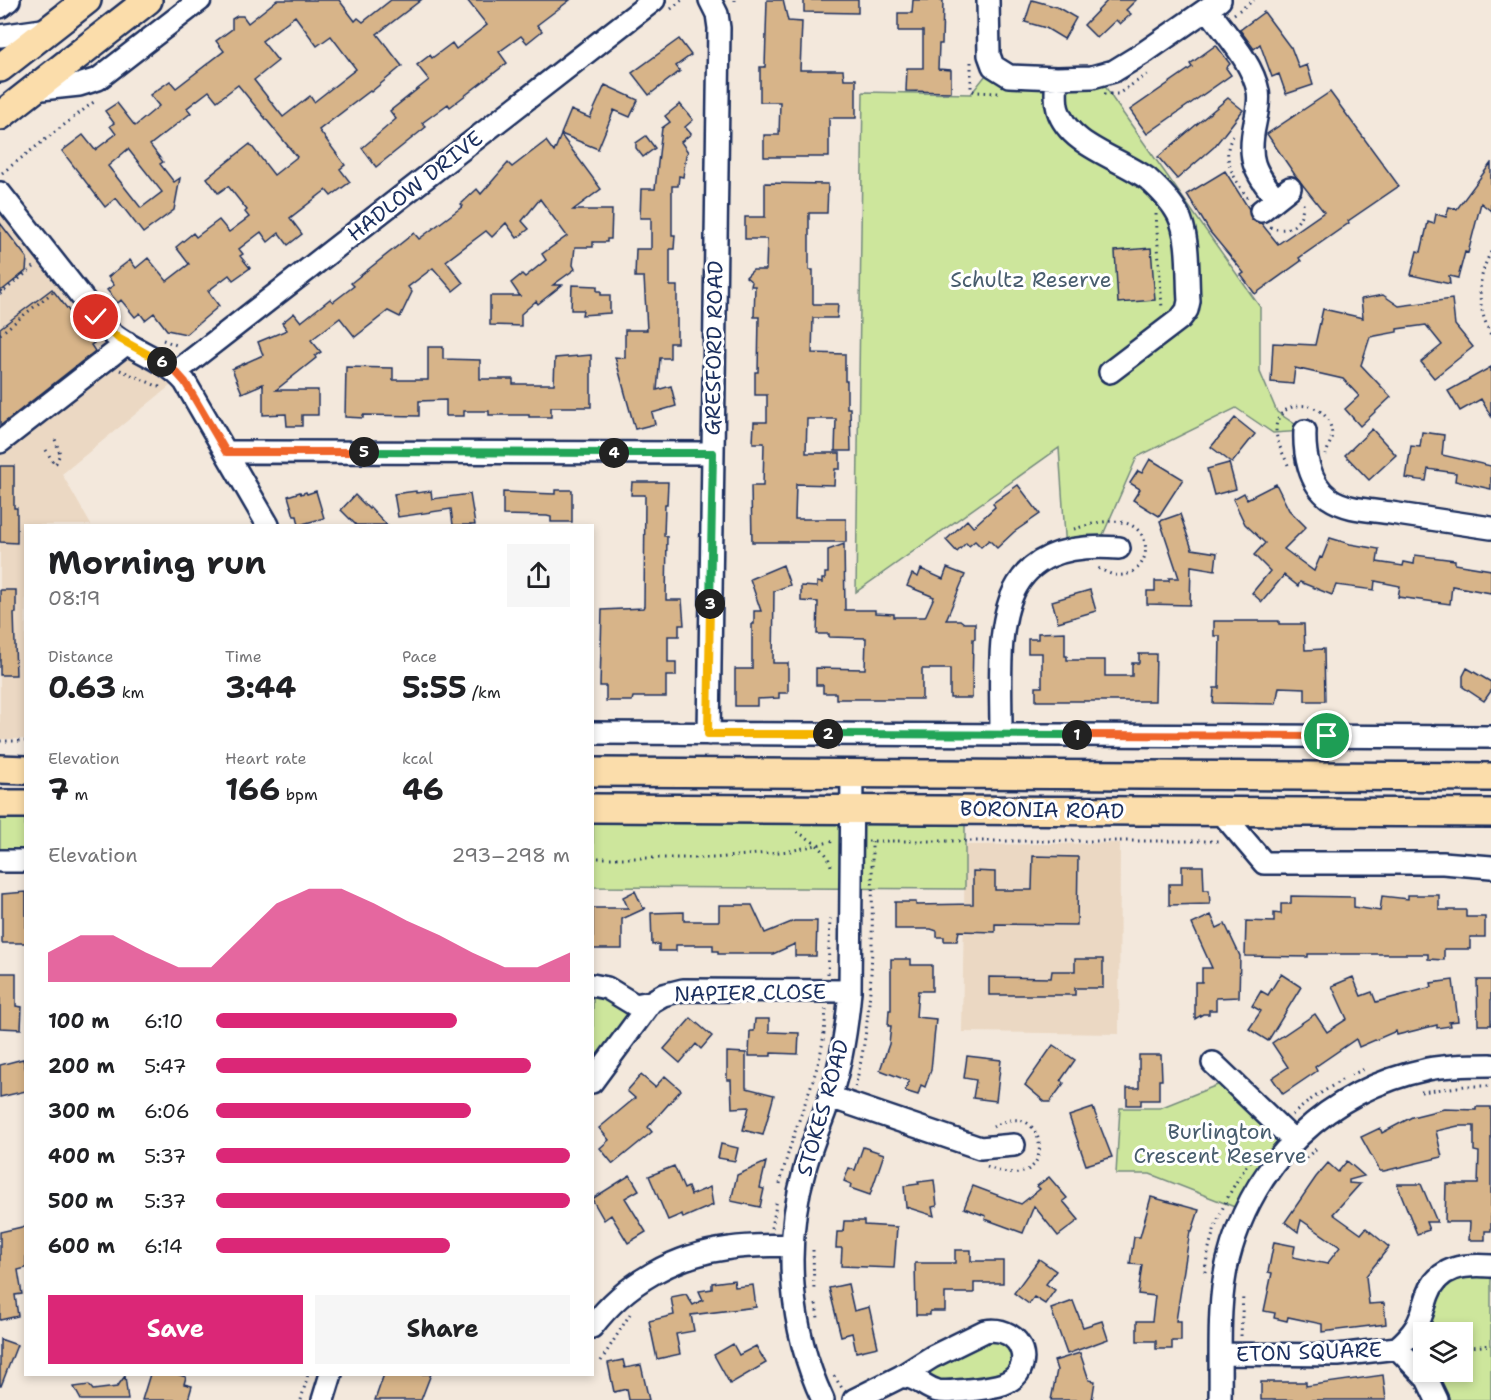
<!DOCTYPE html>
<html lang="en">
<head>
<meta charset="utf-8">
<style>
	body { margin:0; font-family:"Shantell Sans",sans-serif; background:#f6f6f6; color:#202124; height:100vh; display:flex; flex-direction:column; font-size:22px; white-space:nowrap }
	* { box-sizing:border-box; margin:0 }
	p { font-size:20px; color:#757577 }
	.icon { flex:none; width:33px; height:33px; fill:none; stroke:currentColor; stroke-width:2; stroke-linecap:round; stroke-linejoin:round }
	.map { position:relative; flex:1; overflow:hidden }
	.sheet { position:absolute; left:24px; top:524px; width:570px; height:852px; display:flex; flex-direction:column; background:#fff; border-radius:0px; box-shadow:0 3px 9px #0003 }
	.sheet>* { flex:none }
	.tools { position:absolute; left:1413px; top:1322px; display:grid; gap:12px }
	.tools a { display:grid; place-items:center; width:60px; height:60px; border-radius:0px; background:#fff; box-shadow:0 3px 9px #0003; font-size:30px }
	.pin { position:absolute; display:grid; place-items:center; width:51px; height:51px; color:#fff; margin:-26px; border:3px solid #fff; border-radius:50%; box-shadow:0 2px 6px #0007 }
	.km { position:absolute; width:30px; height:30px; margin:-15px; border-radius:50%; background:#222; color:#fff; font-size:16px; line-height:30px; text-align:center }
	.round { display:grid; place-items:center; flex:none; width:63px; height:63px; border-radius:0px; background:#f6f6f6 }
	.headline { display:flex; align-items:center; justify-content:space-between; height:102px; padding:0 24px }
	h1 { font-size:33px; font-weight:700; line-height:45px }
	.metrics { display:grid; grid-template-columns:repeat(3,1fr); gap:9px; height:102px; padding:6px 24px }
	.metrics div { display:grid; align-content:center }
	.metrics b { font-size:30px; font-weight:700 }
	.metrics small { font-size:16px; font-weight:400 }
	.metrics p { font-size:16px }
	.chart { height:168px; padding:12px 24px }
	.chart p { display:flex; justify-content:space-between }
	.chart svg { width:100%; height:108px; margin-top:6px; fill:#db2777; opacity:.7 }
	.cta { display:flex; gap:12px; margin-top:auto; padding:12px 24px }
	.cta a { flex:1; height:69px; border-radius:0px; background:#db2777; color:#fff; font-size:24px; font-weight:700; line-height:69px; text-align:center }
	.cta a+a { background:#f6f6f6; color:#202124 }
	ul { padding:0 24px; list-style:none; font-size:20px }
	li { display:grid; grid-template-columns:96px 72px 1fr; align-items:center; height:45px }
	li i { height:15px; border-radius:8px; background:#db2777 }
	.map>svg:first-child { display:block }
</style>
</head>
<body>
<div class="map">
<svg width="1491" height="1400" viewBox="0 0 1491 1400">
	<rect width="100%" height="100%" fill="#f3e8dc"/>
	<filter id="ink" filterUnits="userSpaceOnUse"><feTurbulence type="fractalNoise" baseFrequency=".0167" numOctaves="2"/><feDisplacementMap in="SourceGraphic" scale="12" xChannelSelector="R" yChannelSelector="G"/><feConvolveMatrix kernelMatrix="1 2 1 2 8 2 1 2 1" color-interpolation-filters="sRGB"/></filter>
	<g filter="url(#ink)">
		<path fill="#ebd8c3" d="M0 193 76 291 181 377 62 474 91 525H26L25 739H0Z
			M1120 843 1119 1034 962 1032 965 845Z"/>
		<path fill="#cde69c" stroke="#748a7d" stroke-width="1.5" fill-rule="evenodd" d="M993 66 1099 76 1113 99 1260 307V372L1277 412 1305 431 1273 433 1236 408 1137 457 1098 546 1066 550 1059 448 856 592 863 92 971 94Z
			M0 804H25V861H0Z
			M593 808 965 810V889L593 887Z
			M593 985 635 1005 593 1082Z
			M1230 1080 1293 1140 1245 1211 1150 1174H1116L1120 1108H1160Z
			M1491 1266V1400H1437L1414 1363 1409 1336 1433 1284ZM1424 1332H1462V1371H1424Z
			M977 1334 1021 1347 1006 1382 919 1381 932 1357Z"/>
		<path fill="#d7b489" stroke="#1b2f5e" stroke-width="1.5" fill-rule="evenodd" d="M277 0H339L355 21 358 18 363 22 391 0H421L377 34 402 66 371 92 370 91 319 130 345 165 340 169 350 182 331 196 326 190 290 218 302 234 288 245 279 233 268 242 261 232 239 249 243 254 240 256 250 268 233 280 229 275 208 291 219 306 186 334 167 330 154 313 145 320 140 313 135 317 121 300 118 303 107 290 114 285 108 277 130 260 136 268 148 258 167 281 189 264 176 247 193 233 196 237 219 220 229 232 249 217 245 212 247 210 228 186 218 193 207 178 250 144 274 175 297 157 238 85 217 101 209 91 187 108 191 113 150 145 163 162 160 164 174 182 180 178 174 210 143 233 116 198 105 207 62 151 83 135 95 150 116 134 110 126 114 123 105 111 117 103 135 126 159 106 150 95 170 81 176 88 224 51 216 41 232 29V19L237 16H243L248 23ZM295 16 317 46 331 36 356 69 314 102 310 96 283 117 254 80 278 61 262 41ZM128 149 162 192 141 208 108 166Z
			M467 0H570L537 25 542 31 527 43 521 36 499 52 507 63 450 107 448 104 422 123 426 127 376 167 362 148 396 119 390 111 429 80 417 65 430 55 432 58 452 43 456 49 487 25Z
			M767 0H783L788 21 802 22 800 70H843L844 79H856V118H829V157H764V135H779L780 102H760V67H765Z
			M804 0H858V13L804 12Z
			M913 0H943L942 44H939L938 69 951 70V92L906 91 907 68H923V31H898V13H912Z
			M1032 0 1057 7 1076 18 1064 39 1046 28 1025 22Z
			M1108 0H1136L1126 10 1131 14 1120 24 1116 20 1097 38 1084 25Z
			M1264 12 1290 47H1291L1299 68 1307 65 1313 85 1286 94 1279 74 1272 77 1260 44 1254 49 1240 30Z
			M679 39 691 55 676 66 680 71 649 95 632 73Z
			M1216 45 1230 64 1226 68 1231 75 1147 134 1130 110 1192 67 1190 64Z
			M605 85 638 100 630 117 614 110 598 149 561 134 571 110 590 118Z
			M1330 92 1399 186 1348 221 1349 223 1299 258 1301 261 1255 294 1241 275 1244 273 1210 232 1187 194 1225 171 1249 209 1251 218 1261 223 1278 244 1324 212 1295 175 1267 134Z
			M1228 98 1243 110 1214 147 1177 179 1158 157Z
			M680 104 693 120 685 127 691 134 681 142 688 152 686 155 683 177 679 176 678 186H672V235H675L674 249H670V286H677V343H670V358H660L657 390 671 386 676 406 652 413 655 424 635 429 615 357 625 358V330H647L644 277H635L636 249H651V218H640L641 189H655L662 128 670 122 665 116Z
			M561 135 601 189 573 210H612L611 239H607V242H593V247H575L573 265 575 269 553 285H562L538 304 536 301 521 314V326L490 325V296H520L511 283 522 274 525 277 546 260 542 254 567 236 540 199 522 221 529 229 517 238 506 223 492 237 486 231 446 261 463 283 453 291 433 268 408 287 412 292 400 317 388 311 355 337 340 318 311 340 321 352 315 356 316 358 276 390H318V415H302V426H287L286 414 263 415V384L242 393 232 369 263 355 258 342 287 330 282 323 294 313 301 322 330 299 333 302 354 286 351 283 414 233 419 239 463 206 461 204 477 189 481 194 508 163 512 167 546 141 554 152Z
			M646 136 655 148 643 157 636 148V143Z
			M1491 163V211L1481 203 1468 253 1465 252 1458 278 1449 276 1450 284 1411 275 1417 251 1421 252 1428 222 1434 224 1436 214 1446 217 1449 207 1457 209Z
			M765 183 828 184 827 213H809V270H813V304H838L837 318H813L812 353 845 354V381H847V408H850L851 451H835L836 419H807L806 453H840V469H835L834 485 796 484 795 519H846V542H752L751 486H763L764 443H753L754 422H767V395H755V372H758L759 317H754L755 286H751L752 282 746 277 753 270H766L767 239H745V217H765Z
			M0 223 27 258 26 271 0 292Z
			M1151 248 1155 300 1118 303 1115 251Z
			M572 285 597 286V291H601V295H610V313L582 315 583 310H571Z
			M52 289 94 343 91 345 95 351 0 426V328Z
			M1383 295 1399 306 1452 299 1455 325 1473 347 1434 378 1421 362 1442 345 1426 325 1397 329V332L1370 337 1361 365 1391 397 1360 426 1345 409 1359 396 1343 379 1295 368 1293 384 1271 382 1273 343 1315 345 1323 309 1363 318 1361 299Z
			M428 347H443V359L480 360V379H513V384H554L555 358 591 355V407H551V417H529V415H489V411H464V416H446V400L419 401V416L363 415V418L345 417 346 367 393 368V380H428Z
			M1491 367V416L1481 399 1460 411 1448 391Z
			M1235 418 1255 434 1232 463 1211 447Z
			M1372 429 1396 455 1369 480 1345 455Z
			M1422 432 1444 435 1442 455 1491 466V489L1455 481 1456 473 1428 469 1426 481 1406 478 1411 446 1420 447Z
			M1150 459 1183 479 1159 516 1133 500 1140 489 1130 483 1138 471 1142 473Z
			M1229 463 1236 489 1214 495 1207 469Z
			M0 466H14V508H17V543L0 542Z
			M632 482H668L667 504H665L664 536H667L666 600H682L684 625H679V636H668V662H676V676H666V697H633L632 701H606V686H600L602 610 643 608 644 606 645 495H631Z
			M1276 484 1289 510 1306 527 1284 549 1314 571 1320 557 1322 558 1330 538 1350 544 1379 549 1377 562 1403 566 1404 562 1414 564 1415 555 1455 560V564L1491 570V593L1452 586 1450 604 1398 597 1400 586 1375 581 1374 590 1336 585 1332 595 1300 582 1298 586 1284 575 1262 602 1252 593 1270 571 1254 555 1265 543 1245 524 1233 499 1244 493 1247 499Z
			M1018 485 1040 514 1014 532 997 548 989 540 981 547 975 541 969 546 966 543 957 552 946 540 967 520 973 527 995 507 993 503Z
			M555 490H572V522H551V517L547 516 503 515V492L555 494Z
			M316 491 324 518 299 525 297 516H294L288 496 300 492 301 494 306 492 307 494Z
			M416 491V493L431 491 432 499 470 494 475 525H453L451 509 398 517 394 494Z
			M355 495 369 509 370 507 387 525H356L341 510Z
			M1180 514 1192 549 1217 553 1215 570 1191 566 1190 605 1147 604V591H1155V581H1169V578H1179L1160 521Z
			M844 544 845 610H875V613L894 614V617H925L934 597 907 586 912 574 918 577 921 569 943 579 947 568 965 575 946 620H960L964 623H975V639H973L972 698H950V669H922V699H836V693H823V685H816V668L865 669 866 638 829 637V634H817L818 602 801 601V586L817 587V582L822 583V579H825V573H828V550Z
			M783 565 790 585 774 591 773 663H788V693H779V698L757 699V706H735V669H752V624H754V611H761L750 579Z
			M0 590H16V613H14L16 675H0Z
			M1090 590 1096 611 1058 622 1052 601Z
			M1214 621H1279V624H1304L1305 650 1324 649 1325 701H1305V688L1279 687 1276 704 1213 703 1214 688H1219L1220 636H1214Z
			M1065 632V656H1067V660H1105V676H1132V663H1139V654H1156L1155 701H1036V687H1042V653H1028V639H1038V633Z
			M1467 668 1491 682V691L1484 701 1463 687V676Z
			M1033 856 1078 857 1077 925 995 924V932L959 931 957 941H944V937H937V931L931 929H895V902H916V905L973 904V871L995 872V890H1032Z
			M1182 866H1203L1204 890H1209L1210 904 1169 905V884H1182Z
			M635 891 643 908H646L622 919V949H593V908H628L623 897Z
			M26 892V943H2V894Z
			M1408 895H1439V910H1466V917H1485V937H1470V949H1444V960L1428 959V954H1308V957L1245 956 1246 921 1274 922V913L1281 914V904H1291V896L1354 897V907L1380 911 1382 896 1408 899Z
			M719 905H752L765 933 794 921H817L816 956H795V944L773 954H718V951H713V945H676V951H659V944L652 945 651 913 684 912V921H719Z
			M1211 915 1217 928 1225 924 1240 956 1239 997 1216 998V1010H1209V1014H1203L1195 1019V982H1202V968H1212L1192 924Z
			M891 959H911V965H932V991H918L916 1017 936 1019 931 1070 925 1087 921 1085 918 1095 905 1091 909 1081 880 1070 889 1044 891 1026H888L889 1010H891Z
			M1075 959H1103V988H1075V995H989V977L1051 978 1052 971H1075Z
			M0 973H16V1006L22 1007 21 1029 0 1028Z
			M1281 974 1301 987 1268 1041 1249 1029 1261 1011 1252 1006 1261 991 1268 995Z
			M1353 977 1361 996 1372 992 1376 1002 1432 987 1431 983 1453 980 1458 1021 1449 1022 1450 1026 1437 1028V1025L1397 1035 1396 1031 1359 1047 1356 1039 1315 1067 1317 1071 1283 1094 1272 1078 1288 1067 1272 1043 1315 1014 1327 1032 1347 1019 1332 986Z
			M1477 980H1491V1025H1478Z
			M691 1018 712 1036 701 1049 696 1044 680 1063 664 1049Z
			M755 1019H769V1032L799 1033 798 1054 771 1053V1056H749L750 1031H754Z
			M1053 1045 1075 1060 1061 1080 1064 1083 1050 1102H1045L1025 1085Z
			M727 1052 746 1053V1088L774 1095 763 1135 743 1130 749 1107 732 1108 731 1080H727Z
			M1139 1055H1161L1162 1080H1159V1100H1141V1105H1127V1088H1139Z
			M967 1056 1001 1060 996 1101 973 1098 976 1080 964 1078Z
			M23 1059 26 1071V1091L0 1097V1065Z
			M641 1075 655 1087 665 1076 681 1090 648 1127 652 1132 613 1164 600 1148 609 1140 599 1128 635 1098 627 1091Z
			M1476 1107H1491V1231H1485V1240H1469L1470 1222H1445L1446 1184H1478L1479 1152 1474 1151V1126H1458L1436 1131 1442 1157 1384 1171H1380L1361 1137 1380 1128 1382 1133 1412 1117 1444 1109 1476 1110Z
			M1093 1108 1112 1157 1086 1165 1069 1116Z
			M721 1144 738 1148 735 1161 718 1158Z
			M863 1147 884 1154 870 1195 850 1188 851 1184 844 1181 849 1168 855 1170Z
			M1347 1161 1364 1176 1349 1180V1183L1360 1184 1333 1214 1361 1234 1366 1228 1389 1247 1366 1276 1369 1304 1384 1303 1386 1324 1322 1332V1324L1288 1317 1287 1321 1274 1318 1275 1313 1264 1311 1272 1273 1268 1272 1274 1242 1295 1246 1293 1257 1327 1264 1340 1247 1301 1220 1298 1232 1285 1222 1316 1177 1328 1163 1338 1172Z
			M766 1162 760 1188 764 1189 760 1207 731 1201 737 1175Z
			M674 1166 684 1189 688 1187 691 1195 710 1187 713 1205 683 1218 682 1214 668 1220 649 1176Z
			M630 1175 639 1190 625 1198 646 1232 628 1243 611 1215 604 1220 592 1199Z
			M1049 1177 1067 1198 1063 1201 1079 1220 1058 1236 1034 1206 1023 1233 985 1219 986 1216 964 1208 973 1186 1021 1204 1040 1189 1037 1186Z
			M934 1180 937 1206 932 1207 934 1216 906 1207 904 1186 919 1184 918 1182Z
			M1397 1184H1421L1437 1222H1426L1429 1230 1417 1234Z
			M1151 1197 1199 1210 1192 1231H1190L1176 1321H1181V1341H1172V1349H1156V1341H1137V1321H1152L1155 1296 1138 1294 1142 1265 1130 1264 1134 1237H1140Z
			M844 1221H864V1225L897 1227 894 1268 841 1266 842 1248H836L837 1232H843Z
			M26 1226V1268L18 1270 22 1294 15 1295 18 1316 0 1320V1232Z
			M955 1250H971V1261H1003V1283H974V1293H945V1311H930V1315H916L915 1263H955Z
			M1039 1259 1056 1271 1046 1284 1055 1290 1045 1304 1034 1297 1029 1304 1014 1293Z
			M734 1280 735 1287 753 1285 756 1307 691 1315 694 1331 676 1334 680 1354 657 1359 649 1321 674 1315 671 1297 686 1294 693 1305 703 1300 699 1291 712 1289V1283Z
			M848 1284 854 1311 869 1307 878 1347 856 1352 852 1333 841 1336 829 1288Z
			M1073 1301 1083 1327 1102 1321 1108 1339 1067 1354 1051 1309Z
			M0 1339 17 1345 1 1386H0Z
			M733 1344 739 1355 756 1346 766 1363 730 1384 714 1355Z
			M1080 1353 1089 1380 1095 1381 1092 1400H1051L1057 1370 1054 1361Z
			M623 1360 625 1368 641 1365 649 1400H629L627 1389 614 1392 608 1363Z
			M150 1374H177L186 1377 184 1384 192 1386 188 1400H142Z
			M384 1374H431L421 1400H375Z
			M1383 1375 1386 1400H1261V1382H1306V1386Z
			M125 1376 128 1400H81L74 1387 89 1385 93 1390 117 1387Z"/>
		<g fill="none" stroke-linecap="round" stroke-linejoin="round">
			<g stroke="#1b2f5e" stroke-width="26">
				<path id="minor" d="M988 0 989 55 993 66 1009 76 1057 78 1092 77 1114 71 1145 52 1220 0
					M0 7 9 0
					M1208 9C1225 34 1252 61 1258 91 1260 102 1257 112 1255 123 1247 160 1254 170 1276 199
					M0 36 49 29
					M1057 78C1056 89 1055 100 1058 110 1069 146 1120 158 1148 179 1159 189 1171 201 1178 214 1190 237 1187 275 1189 301L1187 310 1181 318 1110 372
					M32 90 79 85 98 79 200 0
					M0 193 107 329C130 351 164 357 185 382L268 525
					M1261 211 1290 188
					M176 372 654 0
					M1305 431C1304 453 1309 483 1329 498 1346 510 1371 510 1391 513 1424 518 1458 523 1491 528
					M0 442 127 343
					M226 452 713 453
					M592 733 1491 737
					M709 734 719 28 717 14 710 0
					M1001 734C1001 637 986 537 1119 548
					M1220 811 1264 863H1443L1491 867
					M0 861H26
					M592 985 607 988 635 1005 651 1002
					M1213 1063 1293 1140
					M592 1082 651 1002 663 995 683 990 850 991
					M830 1097 980 1148 1014 1145
					M592 1327C626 1282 675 1255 730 1248 750 1245 771 1246 791 1245
					M1397 1348 1427 1379 1437 1400
					M1221 1354 1338 1355 1397 1348C1404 1342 1411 1335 1416 1327 1422 1317 1424 1306 1428 1295 1438 1266 1465 1264 1491 1266
					M323 1400 331 1374
					M823 1400C789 1328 783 1244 805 1168 812 1142 823 1119 831 1094 842 1061 847 1026 850 991L852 774
					M854 1400 900 1377 932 1357 985 1331C1023 1324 1038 1371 1003 1384 992 1388 949 1393 938 1391 924 1388 917 1375 900 1377
					M1220 1400C1221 1354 1217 1305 1228 1260 1253 1161 1328 1090 1428 1069 1448 1065 1470 1065 1491 1065"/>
			</g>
			<g stroke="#1b2f5e" stroke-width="32">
				<path id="major" d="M0 68 87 0
					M0 116 148 0
					M0 769 26 770
					M592 772 1491 777
					M0 804H26
					M592 808 1491 813"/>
			</g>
			<path stroke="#1b2f5e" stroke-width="3" stroke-dasharray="1.5 4.5" stroke-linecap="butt" d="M735 0V1
				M671 9 682 0
				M1234 14 1254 0
				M971 62V90L976 92 999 93
				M1104 94H1118L1148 74
				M1233 136C1219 157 1236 181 1248 199
				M2 173 95 101
				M1156 214 1162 309
				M1270 227C1292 235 1304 221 1303 200
				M1491 252C1476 280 1477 307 1491 335
				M0 294 34 267
				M0 334 53 292
				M163 340 179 346
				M120 370 164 389
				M46 450 54 464 56 463 60 454 55 439
				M1288 465C1283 453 1276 442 1276 429 1276 399 1324 397 1331 428 1334 437 1328 446 1326 455
				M1074 529C1088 525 1107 519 1121 522 1158 528 1151 579 1115 575 1109 574 1103 570 1097 568
				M0 741H26
				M797 832C810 839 828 850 831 866
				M868 841H1221
				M592 858H715L790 851 834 841
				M828 974 830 918
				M1351 1075 1367 1068
				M855 1087C876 1006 872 924 872 841
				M1421 1092 1465 1086H1491
				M1292 1115 1313 1098 1345 1078
				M1306 1158 1319 1146
				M987 1167C997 1170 1008 1175 1019 1173 1051 1168 1043 1115 1011 1120 1005 1120 998 1124 993 1127
				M780 1184C789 1143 806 1104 818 1064 823 1046 825 1027 826 1008
				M772 1228 777 1199
				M813 1250 814 1291
				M1205 1272C1209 1229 1232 1181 1260 1149
				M816 1304 818 1318
				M1241 1336 1243 1295
				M1462 1348 1491 1345
				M601 1361 630 1314
				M834 1376 842 1388
				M301 1400 308 1374"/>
			<use href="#minor" stroke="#fff" stroke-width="21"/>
			<use href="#major" stroke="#fbddab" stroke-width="27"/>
		</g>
	</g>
	<g fill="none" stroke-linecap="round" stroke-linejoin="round" filter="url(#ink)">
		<g stroke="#fff" stroke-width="12">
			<path id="split-1" d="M1077 735 1327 736"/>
		</g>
		<g stroke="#fff" stroke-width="12">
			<path id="split-2" d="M828 734 1077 735"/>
		</g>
		<g stroke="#fff" stroke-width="12">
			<path id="split-3" d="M710 604 708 734H828"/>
		</g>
		<g stroke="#fff" stroke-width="12">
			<path id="split-4" d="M614 453H713L710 604"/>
		</g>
		<g stroke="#fff" stroke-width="12">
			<path id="split-5" d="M364 452 614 453"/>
		</g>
		<g stroke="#fff" stroke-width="12">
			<path id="split-6" d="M162 362 176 372 185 382 226 452H364"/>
		</g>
		<g stroke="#fff" stroke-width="12">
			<path id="split-7" d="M96 317 118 338 162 362"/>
		</g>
		<use href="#split-1" stroke="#f0652b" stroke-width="8"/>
		<use href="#split-2" stroke="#22a559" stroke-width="8"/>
		<use href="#split-3" stroke="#f5b400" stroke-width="8"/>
		<use href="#split-4" stroke="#22a559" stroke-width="8"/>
		<use href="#split-5" stroke="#22a559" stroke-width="8"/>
		<use href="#split-6" stroke="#f0652b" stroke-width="8"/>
		<use href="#split-7" stroke="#f5b400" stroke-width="8"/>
	</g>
	<g text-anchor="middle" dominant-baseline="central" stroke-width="6" stroke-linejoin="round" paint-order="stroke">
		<g font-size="21" fill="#1b2f5e" stroke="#fff">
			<text transform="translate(415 186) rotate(-38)">HADLOW DRIVE</text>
			<text transform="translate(714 348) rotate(-89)">GRESFORD ROAD</text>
			<text transform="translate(1042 810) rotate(1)">BORONIA ROAD</text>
			<text transform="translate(750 993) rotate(-1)">NAPIER CLOSE</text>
			<text transform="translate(823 1108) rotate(-74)">STOKES ROAD</text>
			<text transform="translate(1309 1352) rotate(-2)">ETON SQUARE</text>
		</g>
		<g font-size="21" fill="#485d6e" stroke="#fff">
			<text x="1031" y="280">Schultz Reserve</text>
			<text x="1220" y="1132">Burlington<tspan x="1220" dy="24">Crescent Reserve</tspan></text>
		</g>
	</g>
</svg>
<div class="tools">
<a><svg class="icon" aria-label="layers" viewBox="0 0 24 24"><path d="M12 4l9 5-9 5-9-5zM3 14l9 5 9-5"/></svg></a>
</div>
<div class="pin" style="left:1327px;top:736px;background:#1e9e55"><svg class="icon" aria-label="arrive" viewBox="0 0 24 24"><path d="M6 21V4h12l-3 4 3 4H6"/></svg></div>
<div class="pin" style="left:96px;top:317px;background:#d93025"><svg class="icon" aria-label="check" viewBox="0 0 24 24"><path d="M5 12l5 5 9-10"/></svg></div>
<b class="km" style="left:1077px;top:735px">1</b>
<b class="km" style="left:828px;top:734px">2</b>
<b class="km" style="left:710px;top:604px">3</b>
<b class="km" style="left:614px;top:453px">4</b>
<b class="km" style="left:364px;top:452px">5</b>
<b class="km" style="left:162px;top:362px">6</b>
<section class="sheet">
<div class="headline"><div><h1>Morning run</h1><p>08:19</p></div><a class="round"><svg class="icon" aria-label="share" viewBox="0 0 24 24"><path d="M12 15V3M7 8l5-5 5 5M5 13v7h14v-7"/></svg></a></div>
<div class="metrics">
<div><p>Distance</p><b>0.63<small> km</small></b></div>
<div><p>Time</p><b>3:44</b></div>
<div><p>Pace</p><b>5:55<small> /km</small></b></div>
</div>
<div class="metrics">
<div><p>Elevation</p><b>7<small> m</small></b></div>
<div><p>Heart rate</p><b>166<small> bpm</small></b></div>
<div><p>kcal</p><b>46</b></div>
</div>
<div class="chart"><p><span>Elevation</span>293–298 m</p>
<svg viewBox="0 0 160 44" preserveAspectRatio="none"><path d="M0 44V32L10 25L20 25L30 32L40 38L50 38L60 25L70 12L80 6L90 6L100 12L110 19L120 25L130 32L140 38L150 38L160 32V44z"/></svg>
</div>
<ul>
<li><b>100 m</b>6:10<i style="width:68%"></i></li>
<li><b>200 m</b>5:47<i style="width:89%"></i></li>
<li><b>300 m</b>6:06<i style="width:72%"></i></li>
<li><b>400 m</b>5:37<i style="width:100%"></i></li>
<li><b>500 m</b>5:37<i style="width:100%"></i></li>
<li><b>600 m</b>6:14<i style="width:66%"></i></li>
</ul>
<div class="cta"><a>Save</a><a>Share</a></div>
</section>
</div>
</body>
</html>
